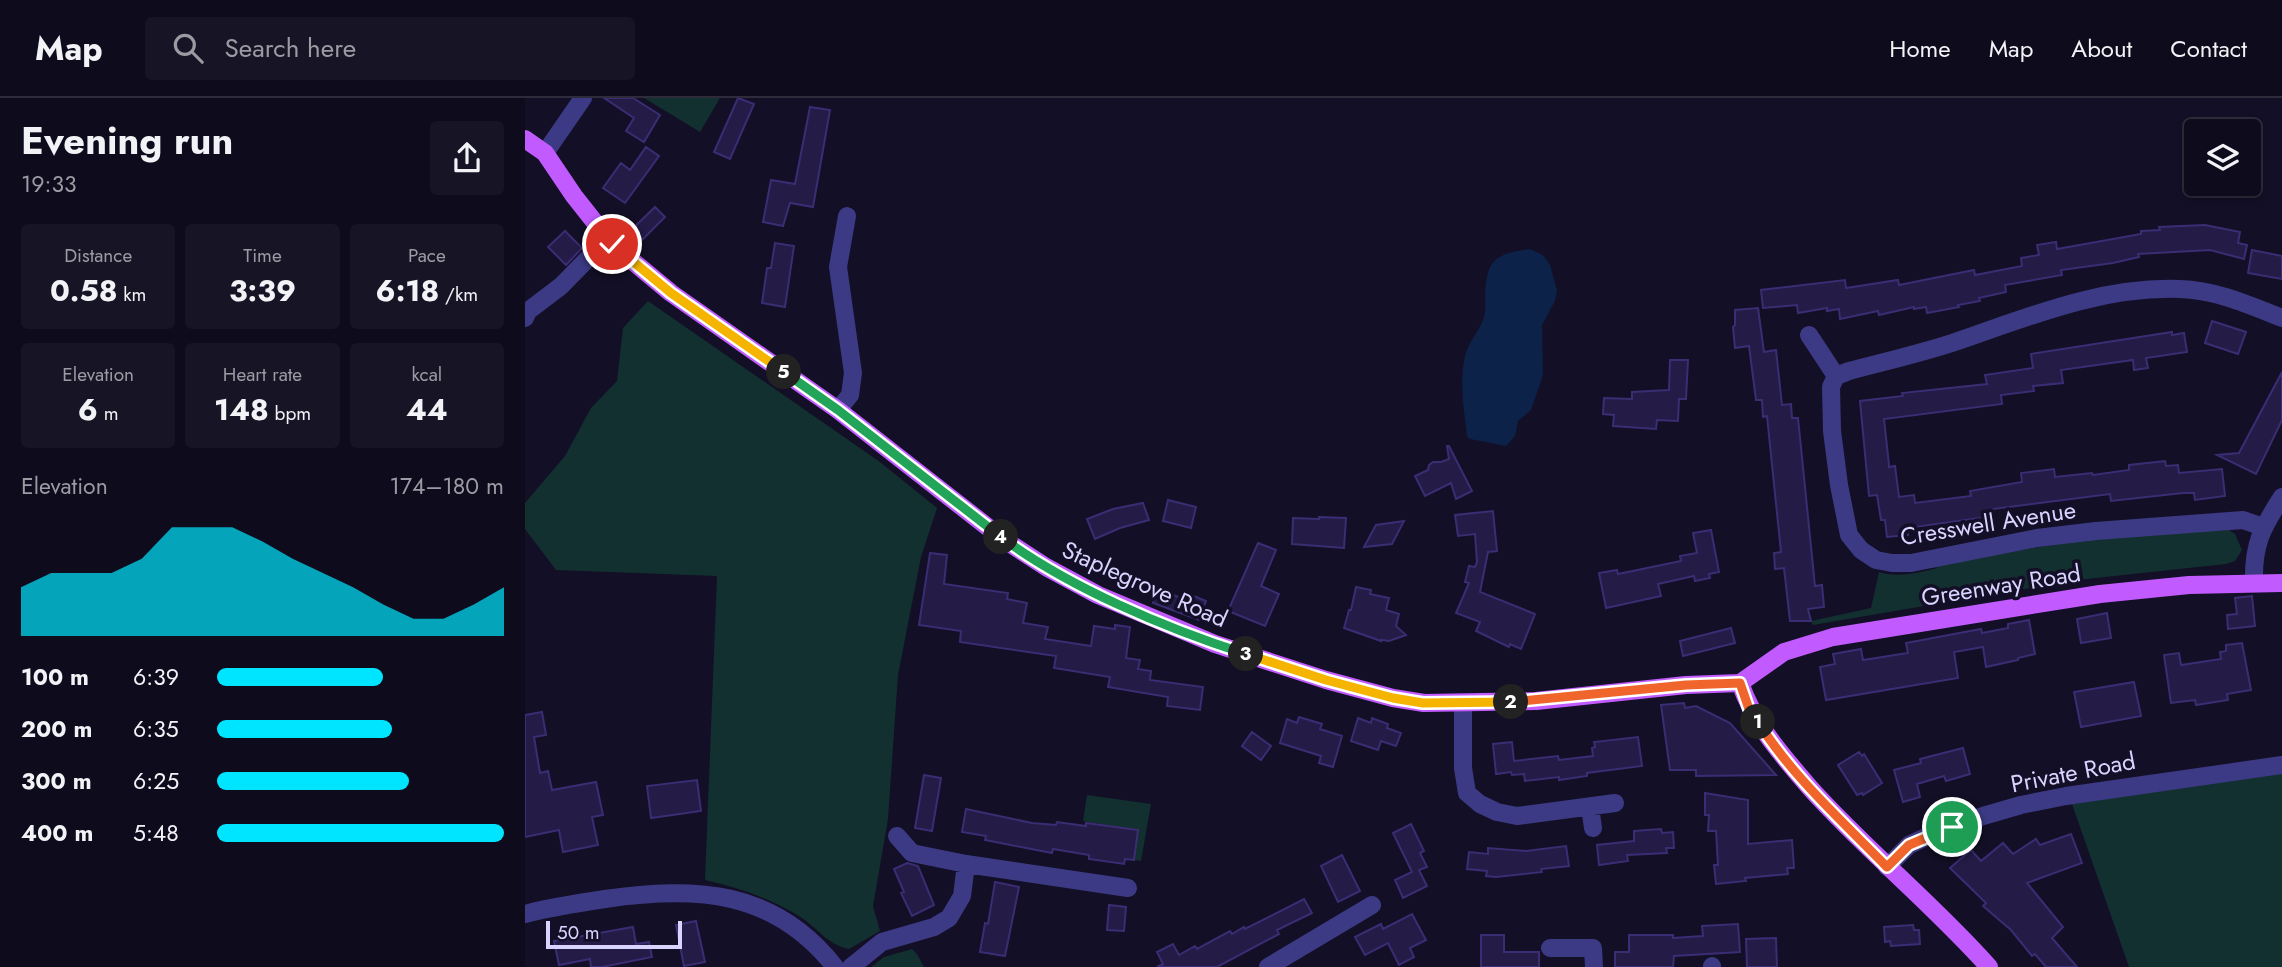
<!DOCTYPE html>
<html lang="en">
<head>
<meta charset="utf-8">
<style>
	body { margin:0; font-family:Jost,sans-serif; background:#171425; color:#f1f3f6; height:100vh; display:flex; flex-direction:column; font-size:26px; white-space:nowrap }
	* { box-sizing:border-box; margin:0 }
	p { font-size:23px; color:#9b9ba3 }
	.icon { flex:none; width:38px; height:38px; fill:none; stroke:currentColor; stroke-width:2; stroke-linecap:round; stroke-linejoin:round }
	.map { position:relative; flex:1; overflow:hidden }
	.drawer { display:flex; flex-direction:column; background:#0e0b1c; width:525px }
	.drawer>* { flex:none }
	.controls { position:absolute; left:1659px; top:21px; display:grid; gap:14px }
	.controls a { display:grid; place-items:center; width:77px; height:77px; border-radius:7px; background:#0e0b1c; box-shadow:0 4px 10px #0003,0 0 0 2px #2e2b3b; font-size:35px }
	.scale { position:absolute; left:21px; bottom:18px; width:136px; box-sizing:border-box; padding-left:7px; border:4px solid #d9d4ff; border-top:0; font-size:19px; line-height:24px; white-space:nowrap; color:#d9d4ff; -webkit-text-stroke:5px #130f26; paint-order:stroke }
	.pin { position:absolute; display:grid; place-items:center; width:60px; height:60px; color:#fff; margin:-30px; border:4px solid #fff; border-radius:50%; box-shadow:0 2px 7px #0007 }
	.km { position:absolute; width:35px; height:35px; margin:-18px; border-radius:50%; background:#222; color:#fff; font-size:19px; line-height:35px; text-align:center }
	.round { display:grid; place-items:center; flex:none; width:74px; height:74px; border-radius:7px; background:#171425 }
	.headline { display:flex; align-items:center; justify-content:space-between; height:119px; padding:0 21px }
	h1 { font-size:38px; font-weight:700; line-height:52px }
	.metrics { display:grid; grid-template-columns:repeat(3,1fr); gap:10px; height:119px; padding:7px 21px }
	.metrics div { display:grid; align-content:center; border-radius:7px; background:#171425; text-align:center }
	.metrics b { font-size:30px; font-weight:700 }
	.metrics small { font-size:19px; font-weight:400 }
	.metrics p { font-size:19px }
	.chart { height:196px; padding:14px 21px }
	.chart p { display:flex; justify-content:space-between }
	.chart svg { width:100%; height:126px; margin-top:7px; fill:#00e5ff; opacity:.7 }
	ul { padding:0 21px; list-style:none; font-size:23px }
	li { display:grid; grid-template-columns:112px 84px 1fr; align-items:center; height:52px }
	li i { height:18px; border-radius:9px; background:#00e5ff }
	header { display:flex; align-items:center; gap:42px; box-sizing:border-box; height:98px; padding:0 35px; background:#0e0b1c; border-bottom:2px solid #2e2b3b }
	header strong { font-size:33px }
	nav { display:flex; gap:38px; margin-inline-start:auto; font-size:24px }
	.search { width:490px; height:63px; background:#171425; display:flex; align-items:center; gap:18px; box-sizing:border-box; padding:0 24px; border-radius:7px; color:#9b9ba3; font-size:26px }
	main { display:flex; flex:1; min-height:0 }
	.map>svg:first-child { display:block }
</style>
</head>
<body>
<header>
<strong>Map</strong>
<div class="search"><svg class="icon" aria-label="search" viewBox="0 0 24 24"><circle cx="10" cy="10" r="6"/><path d="M15 15l6 6"/></svg>Search here</div>
<nav><a>Home</a><a>Map</a><a>About</a><a>Contact</a></nav>
</header>
<main>
<section class="drawer">
<div class="headline"><div><h1>Evening run</h1><p>19:33</p></div><a class="round"><svg class="icon" aria-label="share" viewBox="0 0 24 24"><path d="M12 15V3M7 8l5-5 5 5M5 13v7h14v-7"/></svg></a></div>
<div class="metrics">
<div><p>Distance</p><b>0.58<small> km</small></b></div>
<div><p>Time</p><b>3:39</b></div>
<div><p>Pace</p><b>6:18<small> /km</small></b></div>
</div>
<div class="metrics">
<div><p>Elevation</p><b>6<small> m</small></b></div>
<div><p>Heart rate</p><b>148<small> bpm</small></b></div>
<div><p>kcal</p><b>44</b></div>
</div>
<div class="chart"><p><span>Elevation</span>174–180 m</p>
<svg viewBox="0 0 160 44" preserveAspectRatio="none"><path d="M0 44V27L10 22L20 22L30 22L40 17L50 6L60 6L70 6L80 11L90 17L100 22L110 27L120 33L130 38L140 38L150 33L160 27V44z"/></svg>
</div>
<ul>
<li><b>100 m</b>6:39<i style="width:58%"></i></li>
<li><b>200 m</b>6:35<i style="width:61%"></i></li>
<li><b>300 m</b>6:25<i style="width:67%"></i></li>
<li><b>400 m</b>5:48<i style="width:100%"></i></li>
</ul>
</section>
<div class="map">
<svg width="1757" height="869" viewBox="0 0 1757 869">
	<rect width="100%" height="100%" fill="#130f26"/>
	<path fill="#12302f" d="M119 0H195L175 34Z
		M123 203 355 364 412 410 396 459 373 577 363 721 348 808 355 833 324 851C301 846 293 830 274 818 245 800 214 790 180 782L192 478 31 472 0 431V405L40 358 66 310 92 283 98 230Z
		M1704 432 1710 436 1717 452 1710 463 1701 466 1552 482 1288 527 1286 523 1346 510 1354 474C1371 480 1394 475 1412 470L1410 466 1577 439Z
		M1757 675V869H1604L1547 706Z
		M562 697 626 706 616 763 609 762 612 732 558 723Z
		M387 851 392 856 399 869H346L359 859Z"/>
	<path fill="#0c2248" d="M1005 151 1018 157 1025 167 1032 192 1030 203 1017 227 1018 277 1006 312 993 323 990 338 981 348 945 341 942 338C939 312 933 277 942 252 946 241 956 230 959 219 961 212 960 204 960 197 962 161 970 156 1005 151Z"/>
	<path fill="#241b47" stroke="#3b2d73" stroke-width="2" d="M79 0H108L135 17 119 44 101 33 109 20Z
		M213 0 229 6 205 61 189 54Z
		M285 9 305 12 288 109 265 105 258 128 238 124 246 82 270 86Z
		M121 49 134 58 100 105 78 90 96 65 105 72Z
		M130 109 140 119 113 146 103 135Z
		M1680 127 1715 134 1713 145 1722 147 1719 161 1685 152 1613 156 1614 159 1588 165 1536 172 1537 177 1480 187 1481 194 1454 200 1455 203 1433 207 1434 209 1402 215 1401 209 1389 211V209L1354 217 1353 213 1315 221 1314 211 1302 213V210L1273 215 1272 207 1238 210 1236 192 1320 182 1321 190 1373 182 1374 187 1449 172 1450 177 1497 168 1496 160 1514 157 1512 147 1531 144 1532 151 1616 136V133L1635 132 1634 129Z
		M40 133 57 150 41 167 23 149Z
		M250 145 269 148 260 209 237 205 242 170H246Z
		M1727 152 1757 158V181L1723 175Z
		M1233 210 1239 254 1251 252 1257 307 1266 306 1267 320H1273L1290 488 1297 487 1299 509 1283 511 1286 523H1265L1259 470 1250 471 1249 455 1256 454 1242 318 1238 319 1237 302H1231L1224 248 1210 250 1208 229 1210 227V212Z
		M1687 223 1721 234 1713 256 1680 245Z
		M1647 234V237L1659 235 1662 254 1621 260 1623 270 1609 272 1608 262 1536 272 1538 285 1508 288 1509 293 1476 297 1477 306 1359 321 1364 367V369L1370 368 1374 399 1389 397 1390 405 1446 398 1445 393 1497 384 1496 375 1529 371 1530 379 1567 375 1568 377 1604 372V367L1640 363 1641 368 1653 367 1654 375 1697 371 1700 398 1670 402 1669 395H1658L1586 403 1585 396 1468 411 1469 418 1382 430 1383 437 1362 439 1360 422H1356L1352 397 1344 398 1335 303 1378 298 1377 295 1462 286 1460 277 1508 270 1506 256Z
		M1145 262H1163L1161 301H1154L1153 323 1132 322 1131 331 1088 328 1089 317 1078 316 1079 300 1107 301V294L1144 292Z
		M1757 274V322L1731 376 1692 357 1714 355Z
		M922 348H924L947 393 931 401 926 385 900 398 890 378 903 372 904 367 908 364H916L924 361Z
		M643 402 671 409 666 430 638 423Z
		M618 405 624 422 595 430 570 441 562 421 588 411Z
		M968 413 972 453 963 454 955 494 1010 516 996 551 985 546 984 549 951 533 955 524 931 515 944 485 940 484 944 468 950 469 952 464 950 436 933 438 930 417Z
		M794 419 821 420 819 450 767 446 768 420 794 421Z
		M879 423 867 446 839 449 851 427Z
		M1186 432 1194 474 1184 476 1185 480 1170 483 1169 478 1133 486 1136 498 1081 510 1074 475 1092 472 1093 476 1156 463 1155 458 1172 455 1168 435Z
		M733 445 751 452 736 488 754 496 740 528 703 513Z
		M405 455 422 457 419 486 483 495 482 501 502 505 498 525 523 529 520 541 566 548 569 528 590 531V527L605 529 601 560 615 562 613 571 626 573 625 582 678 589 675 612 642 608 643 599 583 589 585 579 529 570 531 558 435 544 436 533 394 527Z
		M831 489 846 492 845 496 864 500 861 512 874 516 871 528 881 537 864 543 856 542V543L819 530 824 512H826Z
		M633 491 656 500 659 494 681 503 674 522 628 505Z
		M1727 498 1730 528 1703 531 1702 517 1712 516 1710 500Z
		M1582 515 1586 540 1556 545 1552 521Z
		M1504 522 1510 556 1493 560V562L1461 569 1458 549 1429 554 1433 580 1301 602 1295 569 1310 566 1308 556 1336 551 1338 562 1383 555 1381 545 1456 531 1457 535 1483 530V526Z
		M1206 530 1210 545 1158 558 1155 543Z
		M1717 545 1726 592 1702 596 1703 602 1671 607 1670 602 1646 605 1639 557 1654 555 1656 567 1696 561 1695 554 1701 553V547Z
		M1609 584 1616 618 1556 629 1549 594Z
		M1159 605 1160 610 1171 608 1205 625 1251 677 1171 678V672H1145L1136 607Z
		M17 614 21 637 9 639 15 675 23 673 27 692 71 684 78 717 67 719 73 747 38 754 34 732 0 739V617Z
		M774 619 797 626 795 631 817 638 808 669 794 665 796 658 755 645 762 621 772 625Z
		M833 620 846 625 847 620 863 626 862 630 876 635 871 648 856 643 853 652 826 643Z
		M727 634 746 648 736 662 717 648Z
		M1113 639 1117 668 1062 675V678L1034 682V679L1000 683 999 676 987 677 986 674 971 676 968 646 987 644 989 663 1033 658 1034 662 1068 658 1067 650 1070 649 1069 644Z
		M1438 650 1445 676 1421 683 1419 678 1392 686 1395 699 1378 704 1369 672 1396 665 1395 661Z
		M1334 654 1337 658 1339 656 1357 685 1338 697 1337 695 1332 697 1313 667Z
		M399 677 416 680 407 733 390 730Z
		M172 682 176 713 126 720 122 688Z
		M1180 695 1223 702V746L1267 742 1269 770H1262L1263 776 1220 780 1221 783 1191 786 1189 767H1193L1191 733H1183L1184 717H1180Z
		M441 711 507 725 531 727 532 724 561 728V725L613 732 609 762 600 761 599 766 564 761V757L528 751 527 755 460 742 461 738 437 734Z
		M886 726 899 753 895 755 902 769 894 772 902 788 878 800 870 782 887 774 868 735Z
		M1136 731 1137 735 1148 734 1149 750H1141L1142 755 1102 757 1103 763 1074 767 1072 747 1109 743V733Z
		M1546 736 1557 765 1502 785 1538 829 1527 840 1552 869H1521L1510 856 1507 858 1486 832 1458 808 1461 805 1425 770 1446 752 1456 763 1478 745 1488 756 1511 741 1515 747Z
		M1041 748 1044 768 1016 771 1017 774 971 779 961 778 962 773 942 771 944 754 963 756V750L1001 753Z
		M817 757 835 793 813 804 796 768Z
		M382 765 393 768 409 807 387 818 376 795 379 794 369 771Z
		M470 784 494 789 480 858 455 854 460 825 463 826Z
		M779 801 787 815 752 832 754 836 692 869H632L638 866 632 854 648 846 654 857 670 848 672 851 705 833 707 836 719 829 720 831Z
		M584 807 601 809 599 833 582 832Z
		M887 816 901 842 885 850 889 859 874 867 863 845 840 857 830 839 856 826 858 831Z
		M171 823 180 864 159 868 151 827Z
		M1213 826 1215 854 1149 858 1148 869H1090V854H1104V837H1148V840L1178 838 1177 828Z
		M1388 827 1389 832H1394L1395 846 1366 848 1365 843 1360 844 1359 829Z
		M108 829 111 846 124 844 127 859 77 869H66L65 861 34 867 29 843Z
		M956 837H979V854H1014V869H956Z
		M1251 840 1252 869H1222L1221 841Z"/>
	<g fill="none" stroke-linecap="round" stroke-linejoin="round">
		<path stroke="#3d3a85" stroke-width="18" d="M0 220 3 213 36 188 82 141
			M1284 237 1311 278
			M313 312 325 297 328 275 313 169 322 118
			M1738 429 1718 422 1571 433 1512 440 1386 465H1367L1351 462 1336 452 1324 437 1314 387 1307 333 1306 289 1311 278 1324 273C1358 264 1393 256 1427 245 1501 220 1575 188 1655 191 1691 192 1724 207 1757 220
			M1729 484C1728 446 1737 430 1757 399
			M938 606V670L942 695 955 706 972 714 992 718 1090 705
			M1065 709 1068 730
			M372 738 387 755 441 766 603 790
			M1362 769 1384 747 1405 737 1458 718 1496 707 1541 698 1757 667
			M0 816C26 809 53 805 80 801 170 788 249 791 310 869
			M1025 850H1068L1069 869
			M326 869 357 844 409 829 424 820 437 798 441 766
			M743 869 847 807
			M1187 869V868"/>
		<path stroke="#3d3a85" stroke-width="18" d="M20 55 58 0"/>
		<path stroke="#c25bff" stroke-width="18" d="M0 41 20 55 49 98 87 146 146 195 313 312 478 441 521 469 573 497 690 546 801 582 868 600 899 605 1011 603 1161 587 1215 585
			M1215 585 1259 554 1308 539 1575 496 1664 487 1757 485
			M1215 585C1231 629 1256 656 1286 691 1342 753 1408 806 1464 869"/>
	</g>
	<g fill="none" stroke-linecap="round" stroke-linejoin="round">
		<g stroke="#fff" stroke-width="14">
			<path id="split-1" d="M1233 624C1267 678 1317 723 1362 769L1384 747 1427 729"/>
		</g>
		<g stroke="#fff" stroke-width="14">
			<path id="split-2" d="M986 604 1161 587 1215 585 1224 611 1233 624"/>
		</g>
		<g stroke="#fff" stroke-width="14">
			<path id="split-3" d="M721 556 801 582 868 600 898 605 986 604"/>
		</g>
		<g stroke="#fff" stroke-width="14">
			<path id="split-4" d="M476 439C543 489 640 530 721 556"/>
		</g>
		<g stroke="#fff" stroke-width="14">
			<path id="split-5" d="M259 274 313 312 476 439"/>
		</g>
		<g stroke="#fff" stroke-width="14">
			<path id="split-6" d="M87 146 146 195 259 274"/>
		</g>
		<use href="#split-1" stroke="#f0652b" stroke-width="9"/>
		<use href="#split-2" stroke="#f0652b" stroke-width="9"/>
		<use href="#split-3" stroke="#f5b400" stroke-width="9"/>
		<use href="#split-4" stroke="#22a559" stroke-width="9"/>
		<use href="#split-5" stroke="#22a559" stroke-width="9"/>
		<use href="#split-6" stroke="#f5b400" stroke-width="9"/>
	</g>
	<g text-anchor="middle" dominant-baseline="central" stroke-width="7" stroke-linejoin="round" paint-order="stroke">
		<g font-size="24" fill="#d9d4ff" stroke="#130f26">
			<text transform="translate(1463 425) rotate(-9)">Cresswell Avenue</text>
			<text transform="translate(620 486) rotate(24)">Staplegrove Road</text>
			<text transform="translate(1476 487) rotate(-9)">Greenway Road</text>
			<text transform="translate(1548 674) rotate(-11)">Private Road</text>
		</g>
	</g>
</svg>
<div class="controls">
<a><svg class="icon" aria-label="layers" viewBox="0 0 24 24"><path d="M12 4l9 5-9 5-9-5zM3 14l9 5 9-5"/></svg></a>
</div>
<div class="scale">50 m</div>
<div class="pin" style="left:1427px;top:729px;background:#1e9e55"><svg class="icon" aria-label="arrive" viewBox="0 0 24 24"><path d="M6 21V4h12l-3 4 3 4H6"/></svg></div>
<div class="pin" style="left:87px;top:146px;background:#d93025"><svg class="icon" aria-label="check" viewBox="0 0 24 24"><path d="M5 12l5 5 9-10"/></svg></div>
<b class="km" style="left:1233px;top:624px">1</b>
<b class="km" style="left:986px;top:604px">2</b>
<b class="km" style="left:721px;top:556px">3</b>
<b class="km" style="left:476px;top:439px">4</b>
<b class="km" style="left:259px;top:274px">5</b>
</div>
</main>
</body>
</html>
